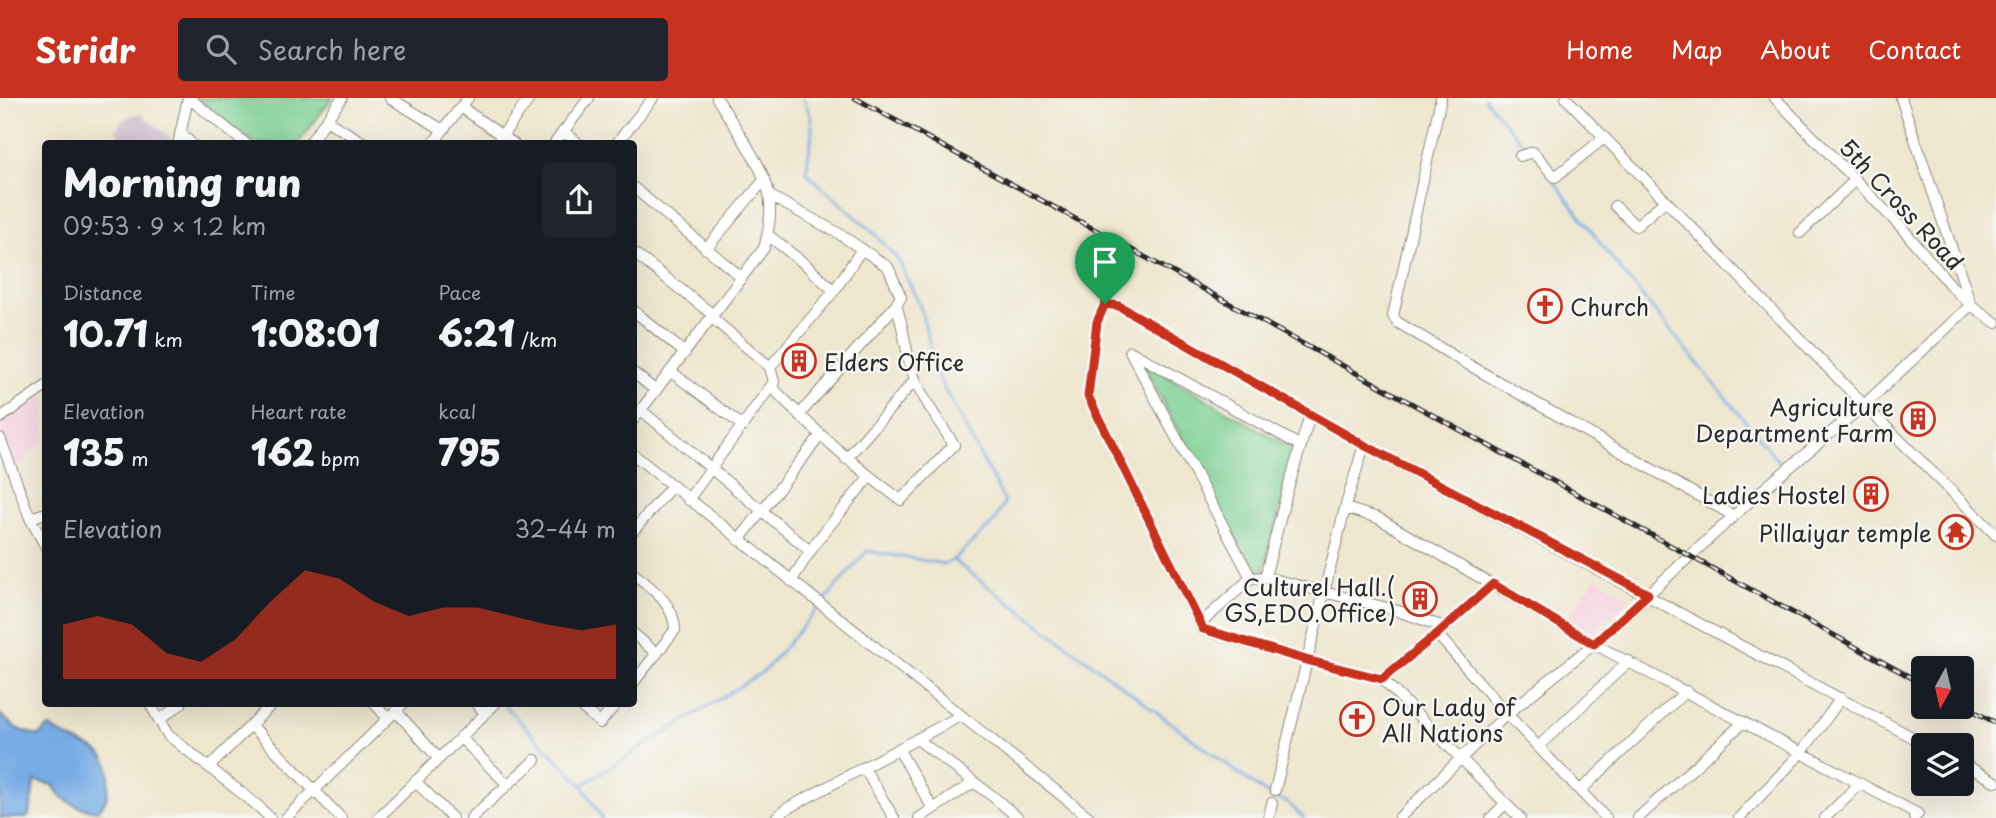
<!DOCTYPE html>
<html lang="en">
<head>
<meta charset="utf-8">
<style>
	body { margin:0; font-family:"Playpen Sans",sans-serif; background:#20242c; color:#f1f3f6; height:100vh; display:flex; flex-direction:column; font-size:26px; white-space:nowrap }
	* { box-sizing:border-box; margin:0 }
	p { font-size:23px; color:#9ea1a6 }
	.icon { flex:none; width:38px; height:38px; fill:none; stroke:currentColor; stroke-width:2; stroke-linecap:round; stroke-linejoin:round }
	.map { position:relative; flex:1; overflow:hidden }
	.drawer { position:absolute; left:42px; top:42px; width:595px; height:567px; display:flex; flex-direction:column; background:#171b24; border-radius:7px; box-shadow:0 7px 28px #0002 }
	.drawer>* { flex:none }
	.needle { width:46px; rotate:188deg }
	.fabs { position:absolute; left:1911px; top:558px; display:grid; gap:14px }
	.fabs a { display:grid; place-items:center; width:63px; height:63px; border-radius:7px; background:#171b24; box-shadow:0 7px 28px #0002; font-size:35px }
	.pin { position:absolute; display:grid; place-items:center; width:60px; height:60px; color:#fff; margin:-72px -30px; border-radius:50% 50% 50% 0; rotate:-45deg; box-shadow:0 0 7px #0007 }
	.pin .icon { rotate:45deg }
	.round { display:grid; place-items:center; flex:none; width:74px; height:74px; border-radius:7px; background:#20242c }
	.headline { display:flex; align-items:center; justify-content:space-between; height:119px; padding:0 21px }
	h1 { font-size:38px; font-weight:800; line-height:52px }
	.figures { display:grid; grid-template-columns:repeat(3,1fr); gap:10px; height:119px; padding:7px 21px }
	.figures div { display:grid; align-content:center }
	.figures b { font-size:35px; font-weight:800 }
	.figures small { font-size:19px; font-weight:400 }
	.figures p { font-size:19px }
	.chart { height:196px; padding:14px 21px }
	.chart p { display:flex; justify-content:space-between }
	.chart svg { width:100%; height:126px; margin-top:7px; fill:#c8321e; opacity:.7 }
	header { display:flex; align-items:center; gap:42px; box-sizing:border-box; height:98px; padding:0 35px; background:#c8321e; color:#fff }
	header strong { font-size:33px }
	nav { display:flex; gap:38px; margin-inline-start:auto; font-size:24px }
	.search { width:490px; height:63px; background:#20242c; display:flex; align-items:center; gap:18px; box-sizing:border-box; padding:0 24px; border-radius:7px; color:#9ea1a6; font-size:26px }
	.map>svg:first-child { display:block }
</style>
</head>
<body>
<header>
<strong>Stridr</strong>
<div class="search"><svg class="icon" aria-label="search" viewBox="0 0 24 24"><circle cx="10" cy="10" r="6"/><path d="M15 15l6 6"/></svg>Search here</div>
<nav><a>Home</a><a>Map</a><a>About</a><a>Contact</a></nav>
</header>
<div class="map">
<svg width="1996" height="720" viewBox="0 0 1996 720">
	<rect width="100%" height="100%" fill="#f6f6f2"/>
	<filter id="ink" filterUnits="userSpaceOnUse"><feTurbulence type="fractalNoise" baseFrequency=".0143" numOctaves="2"/><feDisplacementMap in="SourceGraphic" scale="14" xChannelSelector="R" yChannelSelector="G"/><feConvolveMatrix kernelMatrix="1 2 1 2 8 2 1 2 1" color-interpolation-filters="sRGB"/></filter>
	<filter id="wash" filterUnits="userSpaceOnUse"><feTurbulence type="fractalNoise" baseFrequency=".00686" numOctaves="4" result="noise"/><feDisplacementMap in="SourceGraphic" scale="28" xChannelSelector="R" yChannelSelector="G"/><feGaussianBlur stdDeviation="1.57" result="paint"/><feColorMatrix in="noise" values="0 0 0 0 0 0 0 0 0 0 0 0 0 0 0 0 0 1.4 0 .05"/><feComposite in="paint" operator="in"/></filter>
	<g filter="url(#wash)">
		<rect width="100%" height="100%" fill="#eee6cd"/>
		<path fill="#f4cfde" d="M45 295V343L16 370 9 356 0 327Z
			M1596 479 1631 500 1592 535 1568 519Z"/>
		<path fill="#d0bdce" d="M141 16 167 37 172 43 171 45H131L120 39 116 32 123 22 132 17Z"/>
		<path fill="#7acf92" stroke="#527d5e" stroke-width="2" d="M196 0H332L298 46 254 45Z
			M1141 263 1296 353 1264 472 1254 474Z"/>
		<path fill="#76ace4" stroke="#506c88" stroke-width="2" d="M0 616 16 630 38 638 49 629C57 633 65 638 73 642 95 651 112 655 109 683 108 696 107 703 98 713 80 711 62 704 53 687L35 683C31 695 34 711 27 720H0Z"/>
		<g fill="none" stroke-linecap="round" stroke-linejoin="round">
			<path stroke="#76ace4" stroke-width="2.5" d="M803 0C806 7 810 15 811 22 815 40 806 57 807 75L876 137 899 163 920 208 938 279 1005 404 994 424 953 462 1265 695 1288 705 1304 720
				M1484 0 1527 51
				M1554 83 1623 175 1784 370
				M824 503 867 453 945 466 953 462
				M503 606 582 687
				M602 720 582 687 764 573 820 508"/>
		</g>
	</g>
	<g filter="url(#ink)">
		<g fill="none" stroke-linecap="round" stroke-linejoin="round">
			<g stroke="#8c887c" stroke-width="12">
				<path id="minor" d="M189 0 246 46
					M390 0 443 32 461 9
					M468 0 461 9 514 46
					M1441 0 1393 218 1397 224 1462 263 1734 418
					M1775 0 1902 130 1952 189 1971 207 1864 307 1996 437
					M1901 0 1971 207 1996 225
					M327 23 366 46
					M563 33 579 46
					M180 35 192 46
					M178 46 188 0
					M309 46 342 0
					M433 46 443 32
					M496 46 530 0
					M554 46 589 0
					M616 46 653 0
					M1520 58 1533 54 1555 79 1604 40
					M634 90 741 179
					M770 98 838 135 888 169 901 199 896 207 799 317
					M1615 108 1636 128 1665 103
					M1800 135 1855 82
					M768 137 806 167 834 193
					M706 151 765 81
					M634 155 712 216
					M634 213 685 255
					M770 269 834 193 862 151
					M670 273 743 328
					M634 275 656 293
					M772 289C812 331 854 368 901 402L954 347C941 326 924 304 915 281 905 257 905 231 896 207
					M641 312 810 453
					M0 320 46 288
					M634 321 764 150C769 134 772 112 769 96 764 68 732 26 717 0
					M0 340 30 420 46 449
					M1301 348 1130 253 1251 480 1265 479 1395 512 1444 529
					M634 357 1090 720
					M846 361 915 282
					M688 402 774 284 770 269 711 219
					M1345 410 1378 420 1594 546 1918 716 1914 720
					M30 420 46 415
					M634 432 672 388
					M739 442 820 338
					M634 476C652 490 675 507 675 532L634 584
					M1265 479 1287 394 1310 317
					M791 483 817 443 869 379
					M1200 526 1251 480
					M634 536 657 556
					M1437 536 1507 616 1606 720
					M1382 581 1437 536 1493 486
					M150 606 168 637 258 708 270 720
					M375 606 388 621
					M477 606 485 615
					M578 606 600 625 616 606
					M396 613 438 660
					M159 622 181 606
					M251 627 341 720
					M460 639 508 687
					M917 641 995 700 1018 720
					M1539 648 1629 563
					M899 652 933 711
					M1962 665 1996 684
					M209 669 272 606
					M864 670 894 720
					M415 683 452 720
					M1275 692 1345 410 1364 347
					M1581 692 1686 593
					M286 720 403 606
					M378 720 495 606
					M471 720 535 662
					M776 720 786 711 960 618
					M919 720 973 685
					M1269 720 1272 705
					M1399 720 1507 616 1594 546 1760 394 1864 307 1566 0
					M1491 720 1506 705
					M1520 720 1382 581 1306 562 1203 532 1088 298 1097 224 1105 206 1119 208 1364 347 1929 648
					M1638 720 1744 624
					M1739 720 1802 654 1841 600
					M1825 720 1860 685"/>
			</g>
			<use href="#minor" stroke="#fff" stroke-width="10"/>
			<g stroke="#2b2b2b" stroke-width="5">
				<path id="rail" d="M855 0 1923 586
					M1962 607 1996 625"/>
			</g>
			<use href="#rail" stroke="#f6f6f2" stroke-width="2.5" stroke-dasharray="8" stroke-linecap="butt"/>
		</g>
	</g>
	<g fill="none" stroke-linecap="round" stroke-linejoin="round" filter="url(#ink)">
		<g stroke="#fff" stroke-width="14">
			<path id="route" d="M1105 206 1119 208 1364 347 1648 496 1594 546 1493 486 1437 536 1382 581 1306 562 1203 531 1088 298 1097 224Z"/>
		</g>
		<use href="#route" stroke="#c8321e" stroke-width="9"/>
	</g>
	<defs>
		<g id="church-ring" transform="scale(1.75)"><circle r="9.5" fill="#f6f6f2" stroke="#c8321e" stroke-width="1.5"/><path d="M-1.2-6h2.4v3.5h3.3v2.4h-3.3V6h-2.4V-.1h-3.3v-2.4h3.3Z" fill="#c8321e"/></g>
		<g id="building-ring" transform="scale(1.75)"><circle r="9.5" fill="#f6f6f2" stroke="#c8321e" stroke-width="1.5"/><path d="M-4-6H4V6H1V3H-1V6H-4ZM-2.5-4.3h1.7v1.8h-1.7ZM.8-4.3h1.7v1.8H.8ZM-2.5-1h1.7V.8h-1.7ZM.8-1h1.7V.8H.8Z" fill="#c8321e"/></g>
		<g id="temple-ring" transform="scale(1.75)"><circle r="9.5" fill="#f6f6f2" stroke="#c8321e" stroke-width="1.5"/><path d="M0-6L5-2H3V0L6.5 2.5H4V6H1.5V3h-3V6H-4V2.5H-6.5L-3 0V-2H-5Z" fill="#c8321e"/></g>
	</defs>
	<g fill-rule="evenodd">
		<use href="#church-ring" x="1545" y="208"/>
		<use href="#building-ring" x="799" y="263"/>
		<use href="#building-ring" x="1918" y="321"/>
		<use href="#building-ring" x="1871" y="396"/>
		<use href="#temple-ring" x="1956" y="434"/>
		<use href="#building-ring" x="1420" y="501"/>
		<use href="#church-ring" x="1357" y="621"/>
	</g>
	<g text-anchor="middle" dominant-baseline="central" stroke-width="5" stroke-linejoin="round" paint-order="stroke">
		<g font-size="23" fill="#2b2b2b" stroke="#f6f6f2">
			<text transform="translate(1902 106) rotate(47)">5th Cross Road</text>
		</g>
		<g font-size="23" fill="#2b2b2b" stroke="#f6f6f2" text-anchor="end">
			<text x="1570" y="208" text-anchor="start">Church</text>
			<text x="824" y="263" text-anchor="start">Elders Office</text>
			<text x="1894" y="308">Agriculture<tspan x="1894" dy="26">Department Farm</tspan></text>
			<text x="1846" y="396">Ladies Hostel</text>
			<text x="1932" y="434">Pillaiyar temple</text>
			<text x="1396" y="488">Culturel Hall.(<tspan x="1396" dy="26">GS,EDO.Office)</tspan></text>
			<text x="1382" y="608" text-anchor="start">Our Lady of<tspan x="1382" dy="26">All Nations</tspan></text>
		</g>
	</g>
</svg>
<div class="fabs">
<a><svg class="needle" viewBox="-14 -14 28 28"><path d="M0-13l5 13h-10z" fill="#e53935"/><path d="M0 13l5-13h-10z" fill="#9ea1a6"/></svg></a>
<a><svg class="icon" aria-label="layers" viewBox="0 0 24 24"><path d="M12 4l9 5-9 5-9-5zM3 14l9 5 9-5"/></svg></a>
</div>
<div class="pin" style="left:1105px;top:206px;background:#1e9e55"><svg class="icon" aria-label="arrive" viewBox="0 0 24 24"><path d="M6 21V4h12l-3 4 3 4H6"/></svg></div>
<section class="drawer">
<div class="headline"><div><h1>Morning run</h1><p>09:53 · 9 × 1.2 km</p></div><a class="round"><svg class="icon" aria-label="share" viewBox="0 0 24 24"><path d="M12 15V3M7 8l5-5 5 5M5 13v7h14v-7"/></svg></a></div>
<div class="figures">
<div><p>Distance</p><b>10.71<small> km</small></b></div>
<div><p>Time</p><b>1:08:01</b></div>
<div><p>Pace</p><b>6:21<small> /km</small></b></div>
</div>
<div class="figures">
<div><p>Elevation</p><b>135<small> m</small></b></div>
<div><p>Heart rate</p><b>162<small> bpm</small></b></div>
<div><p>kcal</p><b>795</b></div>
</div>
<div class="chart"><p><span>Elevation</span>32–44 m</p>
<svg viewBox="0 0 160 44" preserveAspectRatio="none"><path d="M0 44V25L10 22L20 25L30 35L40 38L50 30L60 17L70 6L80 9L90 17L100 22L110 19L120 19L130 22L140 25L150 27L160 25V44z"/></svg>
</div>
</section>
</div>
</body>
</html>
